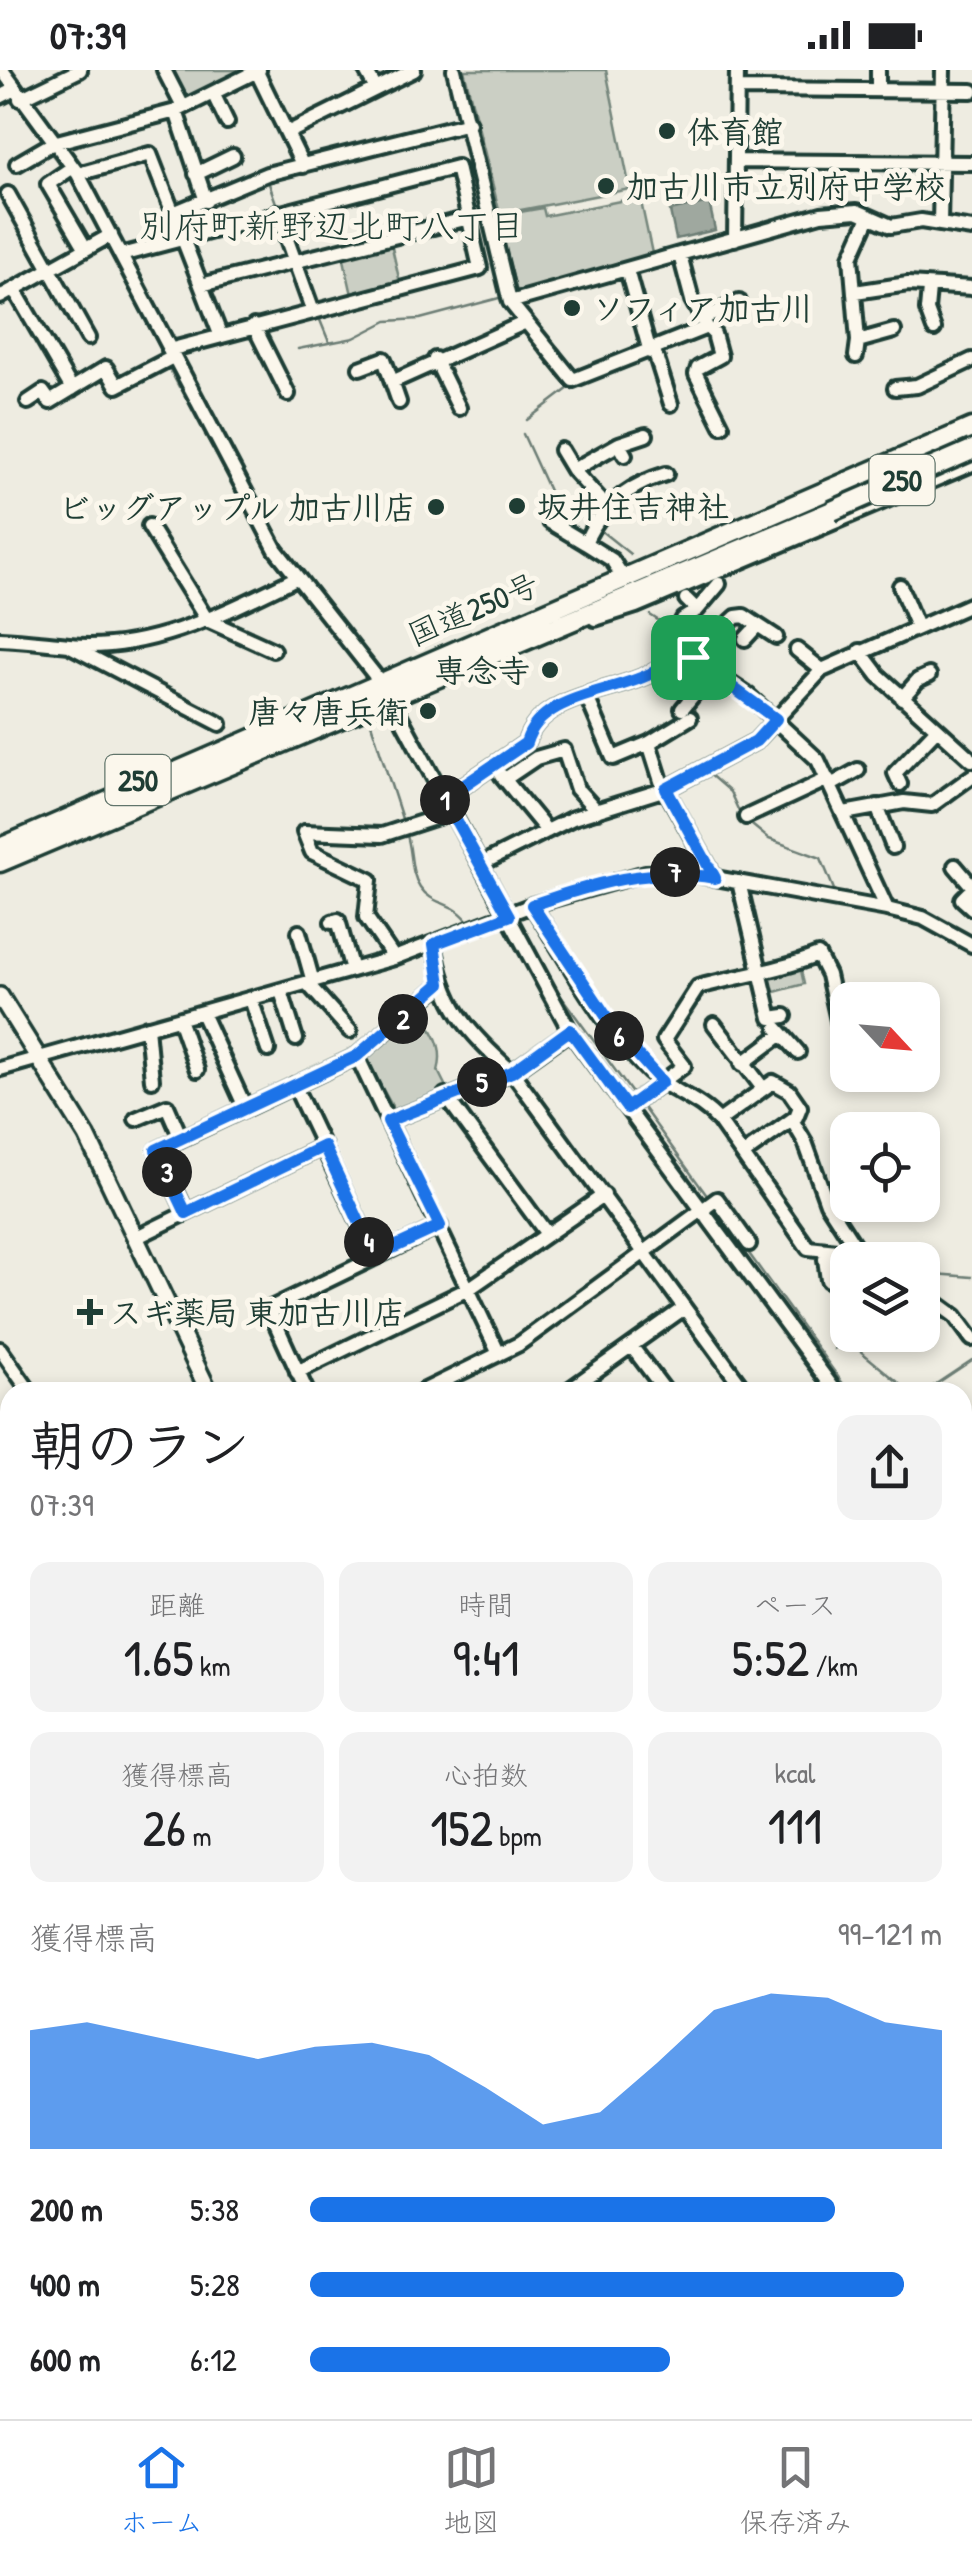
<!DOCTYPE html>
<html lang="ja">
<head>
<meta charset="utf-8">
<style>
	body { margin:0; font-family:"Patrick Hand","Klee One",sans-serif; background:#f2f2f2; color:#202124; height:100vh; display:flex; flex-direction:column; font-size:38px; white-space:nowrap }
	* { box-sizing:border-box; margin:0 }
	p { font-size:32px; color:#757577 }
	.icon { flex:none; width:55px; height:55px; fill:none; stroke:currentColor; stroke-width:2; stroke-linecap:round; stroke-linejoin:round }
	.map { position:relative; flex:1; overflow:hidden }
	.drawer { position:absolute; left:0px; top:1312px; width:972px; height:1038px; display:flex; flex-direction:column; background:#fff; border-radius:30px 30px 0 0; box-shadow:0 5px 15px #0003 }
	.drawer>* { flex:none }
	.needle { width:65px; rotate:116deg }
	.buttons { position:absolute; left:830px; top:912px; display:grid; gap:20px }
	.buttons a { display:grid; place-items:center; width:110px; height:110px; border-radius:20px; background:#fff; box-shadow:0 5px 15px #0003; font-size:50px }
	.pin { position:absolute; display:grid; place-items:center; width:85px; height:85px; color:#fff; margin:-42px; border-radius:20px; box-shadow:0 5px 15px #0006 }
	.km { position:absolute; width:50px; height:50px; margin:-25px; border-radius:50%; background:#222; color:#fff; font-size:28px; line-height:50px; text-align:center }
	.round { display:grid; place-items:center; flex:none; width:105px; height:105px; border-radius:20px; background:#f2f2f2 }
	.summary { display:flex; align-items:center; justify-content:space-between; height:170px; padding:0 30px }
	h1 { font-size:55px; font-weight:600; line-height:75px }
	.metrics { display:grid; grid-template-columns:repeat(3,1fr); gap:15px; height:170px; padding:10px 30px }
	.metrics div { display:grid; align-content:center; border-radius:20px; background:#f2f2f2; text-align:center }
	.metrics b { font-size:50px; font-weight:600 }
	.metrics small { font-size:28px; font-weight:400 }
	.metrics p { font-size:28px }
	.chart { height:280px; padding:20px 30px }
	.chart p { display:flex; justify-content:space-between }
	.chart svg { width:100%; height:180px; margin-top:10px; fill:#1a73e8; opacity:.7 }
	ul { padding:0 30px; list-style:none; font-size:32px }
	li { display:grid; grid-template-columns:160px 120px 1fr; align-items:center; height:75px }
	li i { height:25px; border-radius:12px; background:#1a73e8 }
	.status { display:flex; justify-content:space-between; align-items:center; height:70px; padding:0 50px; background:#fff; direction:ltr }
	.status svg { height:28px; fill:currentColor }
	.tabs { display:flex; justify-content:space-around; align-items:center; height:140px; border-top:2px solid #e0e0e0; background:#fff; font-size:28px; color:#757577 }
	.tabs a { display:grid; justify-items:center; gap:5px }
	.tabs .on { color:#1a73e8 }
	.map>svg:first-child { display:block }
</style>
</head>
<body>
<div class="status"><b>07:39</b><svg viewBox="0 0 49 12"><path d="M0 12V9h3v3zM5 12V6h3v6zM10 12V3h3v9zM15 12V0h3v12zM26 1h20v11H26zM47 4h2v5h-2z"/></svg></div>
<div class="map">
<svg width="972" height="2349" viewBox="0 0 972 2349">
	<rect width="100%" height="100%" fill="#eeece1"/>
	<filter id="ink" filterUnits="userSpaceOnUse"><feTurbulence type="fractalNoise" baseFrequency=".01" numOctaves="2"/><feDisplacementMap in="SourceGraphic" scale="20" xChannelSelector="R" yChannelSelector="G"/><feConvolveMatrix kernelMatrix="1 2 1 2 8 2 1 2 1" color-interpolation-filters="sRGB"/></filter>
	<g filter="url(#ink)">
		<path fill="#cbcfc4" stroke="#75867c" stroke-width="2.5" d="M167 0H245L186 30Z
			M464 0H606L630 119 500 144Z
			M640 127 653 188 522 222 516 219 497 146 543 138 545 146Z
			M391 173 400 213 352 225 343 185Z
			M800 896 804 914 771 923 765 903Z
			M417 942C433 958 445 977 438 1001L447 1019 396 1043 366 989Z"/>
		<path fill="#9fa89f" stroke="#6c7d74" stroke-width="2.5" d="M709 132 715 160 676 169 670 141Z"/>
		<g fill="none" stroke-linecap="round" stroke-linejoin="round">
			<path stroke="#6c7d74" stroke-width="2.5" d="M177 63 196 124
				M465 66 466 85 471 89
				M81 72 160 52
				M50 82 63 99
				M70 108 100 163
				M268 111 276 133
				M110 183 136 231
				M526 240 544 262
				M141 241 163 284
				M320 250 329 272
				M554 274 560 280
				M298 279 354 268 387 251 420 249 503 227
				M566 288 568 292
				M168 296 179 317
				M527 350 569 318
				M523 364 550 423 589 452
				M205 365 287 508
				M600 460 630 484
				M292 514 354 589
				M650 545 670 558
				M368 644 404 755
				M708 703 730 722 741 746
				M747 751 769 769 821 788 835 822
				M406 763C413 780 409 801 420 817 433 837 455 830 470 854
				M538 859 552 878
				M550 911 634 1026
				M642 1036 708 1127
				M745 1178 849 1322
				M922 1203 972 1207
				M834 1279 847 1270 910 1322
				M924 1322 972 1290
				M964 1464 972 1480
				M962 1555 972 1552"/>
			<path stroke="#9fa89f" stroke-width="18" d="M962 2076 972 2070
				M0 2303H10"/>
			<g stroke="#1f3d34" stroke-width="20">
				<path id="minor" d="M2 0 78 104 276 480 385 618 570 961 836 1322
					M164 0 183 37
					M256 0 303 96
					M454 0 510 232 573 310 707 257 692 230 680 185
					M366 1 376 19
					M737 19 972 21
					M878 20V0
					M213 23 227 52
					M0 27 14 20
					M20 29 80 0
					M176 41 206 131
					M287 63 414 0
					M736 91 972 93
					M17 94 53 73 176 41 259 0
					M73 97 48 114 86 179
					M78 104 150 84 220 264
					M196 104 233 86
					M8 124 88 268
					M277 142 312 239
					M173 143 267 104 469 53
					M869 147 851 187 858 271 894 261
					M940 154 943 0
					M735 169 737 0
					M121 185 457 97 480 198 169 280
					M627 200 650 282
					M201 215 469 148
					M929 218 927 240 934 259
					M14 219 72 319
					M855 222 908 214 972 218
					M0 227 111 165
					M510 232 821 144 857 141 891 156 921 151 972 159
					M702 249 739 232
					M254 256 288 324
					M707 257 714 264 720 286 698 298 696 304 722 356
					M654 280 671 334
					M856 286 858 271
					M435 289 459 338
					M360 298 384 289 399 332
					M392 312 526 252
					M895 318 917 316 972 290
					M28 332 43 322 50 332 106 298 117 316 173 287
					M619 374 646 365
					M561 380 573 400 608 438
					M573 400 619 374 625 385
					M550 452 585 473
					M149 456 207 550 273 580
					M623 507 612 490 585 473C601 436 629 415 666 404
					M900 516 917 557
					M686 529 697 540 683 549 676 562 695 590 748 625 818 690 887 839
					M697 540 719 514
					M595 549 636 536 972 394
					M0 569C24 570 46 573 69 575 149 583 226 542 296 508
					M745 569 757 556
					M72 577 220 654
					M797 580 822 600
					M860 581 878 605 972 690
					M693 587 736 547 744 546 776 567
					M587 627 613 688 649 673 661 711 715 808
					M902 628 918 610 929 605
					M682 639 713 601
					M649 673 690 648
					M501 705 547 761
					M505 709 536 688 564 680 577 719 597 741
					M900 714 895 703 937 659
					M831 715 858 700
					M444 729 526 673C540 623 614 624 654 602 666 596 677 586 687 578
					M877 736 893 777
					M844 743 904 732 932 735 972 706
					M746 747 828 709
					M481 794 573 748 666 719 756 671 822 600 972 534
					M955 796 972 816
					M739 812 771 948 785 946
					M972 819 962 829 972 838
					M532 835C568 890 601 956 649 1002 671 1022 699 1028 719 1051L808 1178 876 1185 883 1190
					M332 852 338 850 352 900
					M299 862 313 912
					M434 873C444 936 466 960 512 1002L746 1322
					M394 888 366 847 370 810 312 782 304 762 382 765 453 742
					M307 913 350 961
					M281 921 296 969
					M251 929 268 980
					M202 943 245 1037
					M179 949 197 1000
					M714 954 762 1017
					M147 957 152 1010
					M777 958 798 982
					M357 986 499 1284
					M742 994 782 964
					M0 999 394 888 532 835 645 803 682 802 887 839 923 848 972 875
					M294 1015 375 1186
					M445 1025 547 1164
					M627 1038 684 996 664 970 698 917C738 906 779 901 818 885L828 905 839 955 848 960
					M136 1049 167 1036 181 1068
					M792 1050 805 1072 827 1133 860 1184
					M388 1051 512 1002 570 961
					M719 1051 773 1012 789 1021 800 1037 796 1047 745 1083
					M186 1143 324 1076
					M135 1168 186 1143 157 1080 357 986 441 914
					M828 1210 825 1189 831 1182
					M922 1222 955 1246 972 1269
					M632 1277 666 1322
					M0 1279 30 1322
					M297 1302 470 1218 604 1125
					M307 1322 269 1239 440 1156
					M421 1322 519 1274 717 1129 749 1174
					M566 1322 684 1238
					M967 1392 972 1388
					M962 1446 972 1465
					M0 1465 9 1480
					M962 1519 972 1532
					M0 1581 10 1576
					M0 1598 10 1618
					M962 1656 972 1669
					M0 1734 10 1740
					M962 1751 972 1757
					M0 1789 10 1810
					M0 1823 10 1818
					M962 1829 972 1825
					M0 1863 10 1858
					M962 1891 972 1886
					M0 1904 10 1899
					M0 1953 10 1949
					M0 2003 10 1998
					M962 2005 972 2001
					M0 2053 10 2048
					M962 2069 972 2063
					M0 2103 10 2098
					M0 2150 10 2146
					M968 2175 972 2182
					M962 2217 972 2210
					M0 2237 10 2234
					M962 2312 972 2307
					M99 2340 102 2349
					M151 2340 155 2349
					M206 2340 209 2349
					M292 2340 296 2349
					M309 2340 313 2349
					M353 2340 357 2349
					M396 2340 400 2349
					M458 2340 462 2349
					M631 2340 635 2349
					M738 2340 742 2349
					M795 2340 796 2342
					M936 2340 937 2342
					M37 2349 54 2340
					M540 2349V2340
					M565 2349 563 2343 570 2340
					M696 2349 709 2340
					M899 2349 922 2340"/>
			</g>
			<g stroke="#1f3d34" stroke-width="22">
				<path id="major" d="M0 926 87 1066 209 1322
					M684 2340 687 2349"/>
			</g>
			<g stroke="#1f3d34" stroke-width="25">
				<path id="highway" d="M0 778 972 358
					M0 792 832 441"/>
			</g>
			<use href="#minor" stroke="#fbf7ec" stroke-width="12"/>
			<use href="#major" stroke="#fbf7ec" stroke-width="15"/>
			<use href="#highway" stroke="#fbf7ec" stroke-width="18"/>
			<g stroke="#1f3d34" stroke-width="25" stroke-linecap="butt">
				<path id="highway-bridge" d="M832 441 972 380"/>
			</g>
			<use href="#highway-bridge" stroke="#fbf7ec" stroke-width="18"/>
		</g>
	</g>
	<g fill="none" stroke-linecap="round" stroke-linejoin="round" filter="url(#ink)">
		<g stroke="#fff" stroke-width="20">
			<path id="route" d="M687 578 695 590 776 649 756 671 666 719 715 808C648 796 595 814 532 835L616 961 662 1012 627 1038 570 960 512 1002 388 1051 440 1156 375 1186 324 1076 186 1143 156 1080 357 986 440 914 434 874 509 846 444 729 526 673C540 623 614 624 654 602 666 595 677 586 687 578Z"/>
		</g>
		<use href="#route" stroke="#1a73e8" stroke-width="12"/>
	</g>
	<g fill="#1f3d34" stroke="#fbf7ec" stroke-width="4">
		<circle cx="667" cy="61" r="10"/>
		<circle cx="606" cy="116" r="10"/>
		<circle cx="572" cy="238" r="10"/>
		<circle cx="517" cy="436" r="10"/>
		<circle cx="436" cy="437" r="10"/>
		<circle cx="550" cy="600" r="10"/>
		<circle cx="428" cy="641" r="10"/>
		<path d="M85 1227h10v10h10v10h-10v10h-10v-10h-10v-10h10z"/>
	</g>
	<g text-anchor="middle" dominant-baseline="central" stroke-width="10" stroke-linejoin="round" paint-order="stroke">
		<g fill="#fbf7ec" stroke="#61756b" stroke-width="2.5">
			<rect x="869.5" y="385" width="65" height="50" rx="8"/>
			<rect x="105.5" y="685" width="65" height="50" rx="8"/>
		</g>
		<g font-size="30" font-weight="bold" fill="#1f3d34">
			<text x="902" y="410">250</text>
			<text x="138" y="710">250</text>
		</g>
		<g font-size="32" font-weight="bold" fill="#1f3d34" stroke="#fbf7ec" text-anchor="start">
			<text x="687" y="61">体育館</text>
			<text x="626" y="116">加古川市立別府中学校</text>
			<text x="592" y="238">ソフィア加古川</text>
			<text x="537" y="436">坂井住吉神社</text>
			<text x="416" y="437" text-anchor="end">ビッグアップル 加古川店</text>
			<text x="530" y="600" text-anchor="end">専念寺</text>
			<text x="408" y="641" text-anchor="end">唐々唐兵衛</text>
			<text x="110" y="1242">スギ薬局 東加古川店</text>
		</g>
		<g font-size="32" fill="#1f3d34" stroke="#fbf7ec">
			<text transform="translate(473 539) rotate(-23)">国道250号</text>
		</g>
		<g font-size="35" fill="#1f3d34" stroke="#fbf7ec">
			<text x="332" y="155">別府町新野辺北町八丁目</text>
		</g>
	</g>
</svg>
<div class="buttons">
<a><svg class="needle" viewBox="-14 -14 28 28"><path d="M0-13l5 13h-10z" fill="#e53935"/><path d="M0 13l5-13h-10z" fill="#757577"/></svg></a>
<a><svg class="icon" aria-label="locate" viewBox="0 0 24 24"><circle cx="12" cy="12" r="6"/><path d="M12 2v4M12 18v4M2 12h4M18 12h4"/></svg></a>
<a><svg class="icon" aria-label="layers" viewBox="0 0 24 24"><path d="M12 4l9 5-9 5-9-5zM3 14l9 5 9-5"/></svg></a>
</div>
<div class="pin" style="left:693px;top:587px;background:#1e9e55"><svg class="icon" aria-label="arrive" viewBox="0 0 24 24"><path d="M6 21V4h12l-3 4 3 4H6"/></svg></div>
<b class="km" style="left:445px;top:730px">1</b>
<b class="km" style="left:403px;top:949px">2</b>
<b class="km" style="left:167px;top:1102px">3</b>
<b class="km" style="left:369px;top:1172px">4</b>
<b class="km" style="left:482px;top:1012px">5</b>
<b class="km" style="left:619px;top:966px">6</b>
<b class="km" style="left:675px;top:802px">7</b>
<section class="drawer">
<div class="summary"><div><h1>朝のラン</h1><p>07:39</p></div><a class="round"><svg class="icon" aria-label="share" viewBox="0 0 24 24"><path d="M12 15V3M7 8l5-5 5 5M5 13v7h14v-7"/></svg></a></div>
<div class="metrics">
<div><p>距離</p><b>1.65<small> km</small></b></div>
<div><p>時間</p><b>9:41</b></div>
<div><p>ペース</p><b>5:52<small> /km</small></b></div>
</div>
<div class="metrics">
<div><p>獲得標高</p><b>26<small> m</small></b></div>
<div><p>心拍数</p><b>152<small> bpm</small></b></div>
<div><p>kcal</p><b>111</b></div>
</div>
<div class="chart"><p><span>獲得標高</span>99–121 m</p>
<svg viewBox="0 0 160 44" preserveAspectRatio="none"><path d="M0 44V15L10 13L20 16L30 19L40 22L50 19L60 18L70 21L80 29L90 38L100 35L110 23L120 10L130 6L140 7L150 13L160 15V44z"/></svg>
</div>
<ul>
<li><b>200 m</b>5:38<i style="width:83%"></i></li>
<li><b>400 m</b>5:28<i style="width:94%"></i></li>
<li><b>600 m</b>6:12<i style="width:57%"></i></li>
</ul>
</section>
</div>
<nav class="tabs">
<a class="on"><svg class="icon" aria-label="home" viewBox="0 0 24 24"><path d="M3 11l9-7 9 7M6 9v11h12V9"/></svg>ホーム</a>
<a><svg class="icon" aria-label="map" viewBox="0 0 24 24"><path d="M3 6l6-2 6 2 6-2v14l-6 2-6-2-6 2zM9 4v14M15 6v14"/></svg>地図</a>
<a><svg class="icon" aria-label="saved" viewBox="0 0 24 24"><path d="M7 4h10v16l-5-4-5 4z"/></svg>保存済み</a>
</nav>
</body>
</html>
